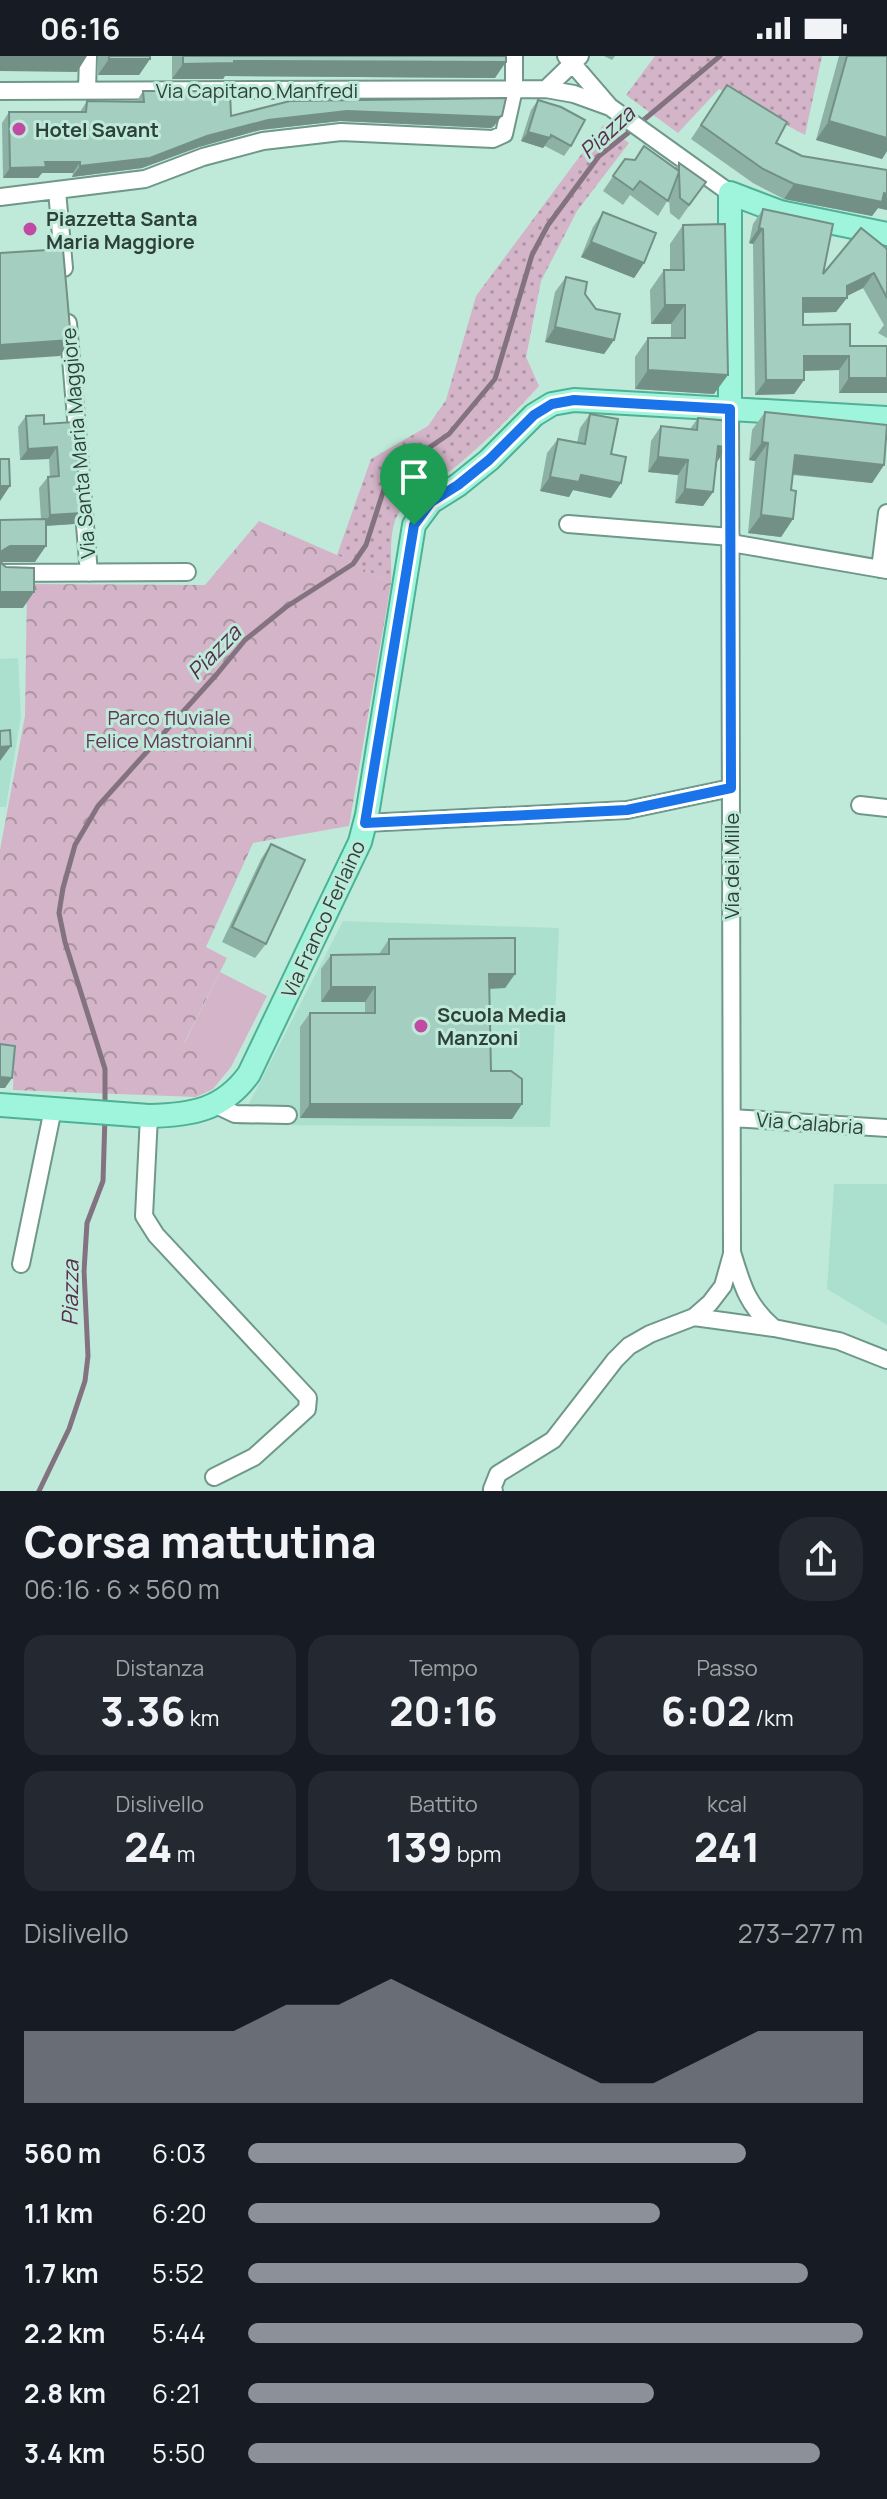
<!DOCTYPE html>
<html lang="it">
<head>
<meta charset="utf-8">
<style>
	body { margin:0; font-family:Manrope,sans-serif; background:#242831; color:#f1f3f6; height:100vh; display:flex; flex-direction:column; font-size:30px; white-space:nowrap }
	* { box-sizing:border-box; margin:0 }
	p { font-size:26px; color:#9ea1a6 }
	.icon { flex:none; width:44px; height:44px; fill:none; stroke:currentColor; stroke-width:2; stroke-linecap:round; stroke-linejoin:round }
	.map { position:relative; height:1435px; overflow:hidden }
	.drawer { display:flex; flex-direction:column; background:#171b24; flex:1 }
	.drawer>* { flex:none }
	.pin { position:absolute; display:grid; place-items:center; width:68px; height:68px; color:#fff; margin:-82px -34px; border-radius:50% 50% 50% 0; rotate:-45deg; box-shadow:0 0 8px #0007 }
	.pin .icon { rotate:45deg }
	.round { display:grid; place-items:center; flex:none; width:84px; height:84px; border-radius:32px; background:#242831 }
	.summary { display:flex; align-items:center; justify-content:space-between; height:136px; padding:0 24px }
	h1 { font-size:44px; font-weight:800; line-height:60px }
	.figures { display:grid; grid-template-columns:repeat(3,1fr); gap:12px; height:136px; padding:8px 24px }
	.figures div { display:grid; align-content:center; border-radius:20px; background:#242831; text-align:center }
	.figures b { font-size:40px; font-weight:800 }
	.figures small { font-size:22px; font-weight:400 }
	.figures p { font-size:22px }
	.chart { height:224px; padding:16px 24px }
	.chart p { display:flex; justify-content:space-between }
	.chart svg { width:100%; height:144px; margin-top:8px; fill:#8c9099; opacity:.7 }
	ul { padding:0 24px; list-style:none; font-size:26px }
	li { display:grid; grid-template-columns:128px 96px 1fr; align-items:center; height:60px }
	li i { height:20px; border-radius:10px; background:#8c9099 }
	.status { display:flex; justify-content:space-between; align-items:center; height:56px; padding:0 40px; background:#171b24; direction:ltr }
	.status svg { height:22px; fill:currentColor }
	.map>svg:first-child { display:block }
</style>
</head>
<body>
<div class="status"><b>06:16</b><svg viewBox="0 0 49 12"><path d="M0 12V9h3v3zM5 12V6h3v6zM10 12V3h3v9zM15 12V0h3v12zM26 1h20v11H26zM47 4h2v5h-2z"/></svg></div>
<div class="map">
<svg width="887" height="1435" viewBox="0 0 887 1435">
	<defs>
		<pattern id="grass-dots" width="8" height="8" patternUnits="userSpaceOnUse" patternTransform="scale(2)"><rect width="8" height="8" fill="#d3b4c8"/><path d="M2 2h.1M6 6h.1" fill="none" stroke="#ac94a3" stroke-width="1.8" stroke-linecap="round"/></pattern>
		<pattern id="park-crowns" width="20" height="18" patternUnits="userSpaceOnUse" patternTransform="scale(2)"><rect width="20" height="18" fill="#d3b4c8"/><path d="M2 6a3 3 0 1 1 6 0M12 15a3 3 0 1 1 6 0" fill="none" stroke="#ac94a3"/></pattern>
	</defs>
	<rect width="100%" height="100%" fill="#bfeada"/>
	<path fill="#ace0ce" d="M18 602 21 660 6 751H0V603Z
		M343 865 559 872 550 1071 238 1069Z
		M834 1128H887V1269L827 1233Z"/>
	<path fill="url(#grass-dots)" d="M655 0H822L805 79 719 33 678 77 626 39Z
		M603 69 629 87 577 155 541 225 526 301 539 330C514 357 488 384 459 408 442 422 407 442 397 460 388 479 392 506 391 527L337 499 371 403 428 370 446 344 476 240Z"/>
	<path fill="url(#park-crowns)" d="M259 465 337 499 391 527 349 770 253 787 206 891 227 902 184 987 231 1011 213 1033 196 1041 13 1034 14 993 0 989V794L25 660 27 528 205 529Z"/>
	<path fill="#d3b4c8" d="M220 916 267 940 231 1011 184 988Z"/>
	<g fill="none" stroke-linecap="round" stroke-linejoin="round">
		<path stroke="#83727f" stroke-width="5" d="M640 67 720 0
			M105 1051V1013L65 886 59 857 63 832 75 789 98 750 217 618 245 584 286 551 353 508 366 489 385 430 398 413 449 378 495 323 532 199 548 169 599 100 633 73
			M39 1435 69 1373 85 1325 88 1300 84 1215 87 1167 103 1125 105 1061"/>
		<g stroke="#6f988a" stroke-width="20">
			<path id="minor" d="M566 0 610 51 730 137
				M546 33 580 0
				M0 35 546 33 574 38 610 51
				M87 35 88 0
				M57 135 64 212
				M0 141 145 123 203 101 263 85 341 76 493 83 504 78 514 33V0
				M68 267 89 517
				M730 353 732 1196C742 1229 747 1249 774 1272
				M568 468 731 481
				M731 487 887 514
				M880 513 887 457
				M0 517 187 516
				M860 749 887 752
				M365 767 627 754 731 732
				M216 1049 235 1058 288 1059
				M149 1060 144 1160 156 1179 308 1342 307 1353 254 1401 214 1421
				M732 1062 887 1072
				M21 1208 53 1053
				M694 1261 774 1272 839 1285 887 1304
				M494 1435 492 1433 498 1418 553 1384 615 1304 629 1290 650 1278 694 1261 710 1247 723 1230 732 1198"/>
		</g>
		<g stroke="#4eb094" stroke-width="26">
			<path id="major" d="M730 353V137L780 156 887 178
				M0 1049 149 1060C192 1059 223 1054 249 1018L360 786 367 759 414 469 431 446 458 429 489 404 534 359 552 348 574 344 887 362"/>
		</g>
		<use href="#minor" stroke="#fff" stroke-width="16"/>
		<use href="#major" stroke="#9ff4dc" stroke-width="22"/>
	</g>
	<path fill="#8db1a4" d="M98 0H150V3L139 19H98Z
		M172 0H506L495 22 225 20 223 23H172Z
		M604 0H615L612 4Z
		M839 0H887V95L882 103 816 84Z
		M727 29 776 87 802 100 887 114V154L878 152 872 160 784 143 753 127 691 83Z
		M143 35 231 60 494 70 491 72 340 65 260 74 199 91 142 112 72 121 73 117H42L38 122H3L2 67 9 56H80L87 45 136 46Z
		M538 44 571 90 564 100 545 90 543 92 521 85 531 54Z
		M625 103 675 112 679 107 706 126 679 164 670 157 669 142 658 160 630 139 623 149 603 135Z
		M763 153 823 218 887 194V282L878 277 884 269 863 232 847 240 836 256 803 257V269L850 290H887V337H839V314L804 315V324L794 338 755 339 753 188 749 187 753 168Z
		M603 156 644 207 634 222 581 201 593 171Z
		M683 169 714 338 635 333V301L648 282H671V268H651L650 234 664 214H670V188Z
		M566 221 585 238 614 284 604 298 545 286 555 236Z
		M765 356 884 409 872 427 793 419 791 434 793 463 781 481 748 477 755 405 749 404 752 374Z
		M590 358 611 398V442L573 434 569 441 540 435 547 397 558 383 577 387 580 372Z
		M26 360 44 368 74 366 82 457 74 468 46 470 35 506H2L23 552H0V464L41 463 39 432 48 421H50L49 403 20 404 18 371Z
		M698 362 717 406 713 436 703 450 675 447 678 419 648 416 651 385 661 370 690 373Z
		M271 788 266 888 255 902 222 886 261 803Z
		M389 883 515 918 505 932 489 933 491 1015 522 1048 512 1063 300 1062V971L310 957H365V946H321V913L331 899 379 898Z"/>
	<path fill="#739086" d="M0 0H87L77 16 0 15Z
		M109 3H150L139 19H98Z
		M234 5 506 6 495 22 225 20 223 23H172L183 8Z
		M347 55 502 60 494 70 491 72 340 65 260 74 199 91 142 112 72 121 80 110 207 80 268 64Z
		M829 65 887 82V95L882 103 816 84Z
		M528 76 550 82 543 92 521 85Z
		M45 106H80L73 117H42L38 122H3L10 112Z
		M794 128 887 138V154L878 152 872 160 784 143Z
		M759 172 763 173 753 188 749 187Z
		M591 186 644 207 634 222 581 201Z
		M874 217 863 232 843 242H847L836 256 793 257 803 242 847 230Z
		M665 249H685L671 268H651Z
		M555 271 614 284 604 298 545 286Z
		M71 284 60 300 0 304V289Z
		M804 300H849L839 314 793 315Z
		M648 314 728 319 714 338 635 333Z
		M849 322H887V337H839Z
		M766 324H804L794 338 755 339Z
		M762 386 768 387 755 405 749 404Z
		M718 390 727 391 717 406Z
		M57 391 49 403 20 404 28 393Z
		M795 399 884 409 872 427 782 417Z
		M658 401 688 404 678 419 648 416Z
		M581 419 621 427 611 442 573 434 569 441 540 435 550 421Z
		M0 430H10L0 445Z
		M685 433 713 436 703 450 675 447Z
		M82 457 74 468 42 470 50 459Z
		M761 459 793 463 781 481 748 477Z
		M10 490H46L35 506H0V498L2 495Z
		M0 536H34L23 552H0Z
		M11 690 0 705V691Z
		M489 918H515L505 932 479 933Z
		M331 931H375L365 946H321Z
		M0 1021 12 1022 5 1032H0Z
		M310 1048H522L512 1063 300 1062Z"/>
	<path fill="#a4cebf" stroke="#739086" stroke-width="2" d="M109 0H150V3H109Z
		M183 0H506V6L234 5V7L183 8Z
		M847 0H887V82L829 65Z
		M727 29 787 66 776 87 802 100 887 114V138L884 137 882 146 794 128 763 113 701 69Z
		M143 35H230L231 60 290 45 506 42 502 60 498 61 347 55 268 64 207 80 150 102 80 110V106H45L46 111 10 112 9 56H86L87 45 144 46Z
		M538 44 561 51 585 64 571 90 551 79 550 82 528 76Z
		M644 90 679 115V107L706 126 689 149 680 142 679 116 668 145 640 125 633 134 613 120 625 103 635 104Z
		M763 153 833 168 823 218 861 172 886 192 887 194V242L874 217 847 230V242H803V269L850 268V290H887V322H849V300H804V324H766L763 173 759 172Z
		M603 156 656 177 644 207 591 186Z
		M725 168 728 319 648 314V282H685V249H665L664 214H684L683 169Z
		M63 193 71 284 0 289V197Z
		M566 221 587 226 585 238 596 253 620 258 614 284 555 271Z
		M765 356 887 369 884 409 795 399 791 434 796 435 793 463 761 459 768 387 762 386Z
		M590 358 618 363 611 398 626 401 621 427 581 419 579 426 550 421 558 383 585 388Z
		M44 359V368L74 366 82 457 50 459 48 421 59 420 57 391 28 393 26 360Z
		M698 362 729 365 727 391 718 390 713 436 685 433 688 404 658 401 661 370 697 374Z
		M0 403H9L10 430H0Z
		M46 463V490H10L2 495 0 501 2 508 6 511 34 512V536H0V464Z
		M10 674 11 690 0 691V675Z
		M271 788 305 804 266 888 232 871Z
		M515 882V918H489L491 1015H511L522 1023V1048H310V957H375V931H331V899L389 898V883Z
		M0 988 15 990 12 1022 0 1021Z"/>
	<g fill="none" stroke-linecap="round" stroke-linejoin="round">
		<g stroke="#fff" stroke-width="16">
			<path id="route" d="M574 344 730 353 731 732 627 754 365 767 414 469 431 446 458 429 489 404 534 359 552 348Z"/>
		</g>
		<use href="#route" stroke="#1a73e8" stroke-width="10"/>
	</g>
	<g fill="#c14ba3" stroke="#bfeada" stroke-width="3">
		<circle cx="19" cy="73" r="8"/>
		<circle cx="30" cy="173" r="8"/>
		<circle cx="421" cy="970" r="8"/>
	</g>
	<g text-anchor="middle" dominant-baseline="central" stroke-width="6" stroke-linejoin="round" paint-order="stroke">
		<g font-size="20" fill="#2e403a" stroke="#bfeada">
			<text x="257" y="34">Via Capitano Manfredi</text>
			<text transform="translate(78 387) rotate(-95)">Via Santa Maria Maggiore</text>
			<text transform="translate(731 810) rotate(-90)">Via dei Mille</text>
			<text transform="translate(323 863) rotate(-65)">Via Franco Ferlaino</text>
			<text transform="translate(810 1067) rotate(4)">Via Calabria</text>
		</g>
		<g font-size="20" font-weight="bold" fill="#2e403a" stroke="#bfeada" text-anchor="start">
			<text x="35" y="73">Hotel Savant</text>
			<text x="46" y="162">Piazzetta Santa<tspan x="46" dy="23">Maria Maggiore</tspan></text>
			<text x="437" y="958">Scuola Media<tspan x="437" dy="23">Manzoni</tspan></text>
		</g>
		<g font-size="20" fill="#653757" stroke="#bfeada">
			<text x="169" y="661">Parco fluviale<tspan x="169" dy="23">Felice Mastroianni</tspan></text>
		</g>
		<g font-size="22" font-style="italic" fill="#592d4d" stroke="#bfeada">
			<text transform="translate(607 76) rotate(-43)">Piazza</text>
			<text transform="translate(214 596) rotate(-46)">Piazza</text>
			<text transform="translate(70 1237) rotate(-89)">Piazza</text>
		</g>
	</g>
</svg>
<div class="pin" style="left:414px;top:469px;background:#1e9e55"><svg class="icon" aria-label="arrive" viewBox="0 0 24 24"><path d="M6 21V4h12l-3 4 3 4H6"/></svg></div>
</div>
<section class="drawer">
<div class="summary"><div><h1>Corsa mattutina</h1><p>06:16 · 6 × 560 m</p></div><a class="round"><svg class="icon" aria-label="share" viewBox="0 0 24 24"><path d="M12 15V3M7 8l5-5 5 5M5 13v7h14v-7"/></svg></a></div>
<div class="figures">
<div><p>Distanza</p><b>3.36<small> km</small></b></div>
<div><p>Tempo</p><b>20:16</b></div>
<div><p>Passo</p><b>6:02<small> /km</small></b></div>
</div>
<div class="figures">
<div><p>Dislivello</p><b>24<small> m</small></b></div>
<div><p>Battito</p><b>139<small> bpm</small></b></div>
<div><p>kcal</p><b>241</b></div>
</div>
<div class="chart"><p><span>Dislivello</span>273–277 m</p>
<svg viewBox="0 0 160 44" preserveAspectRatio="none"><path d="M0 44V22L10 22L20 22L30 22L40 22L50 14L60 14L70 6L80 14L90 22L100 30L110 38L120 38L130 30L140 22L150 22L160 22V44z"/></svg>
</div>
<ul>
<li><b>560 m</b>6:03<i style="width:81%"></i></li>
<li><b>1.1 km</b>6:20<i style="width:67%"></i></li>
<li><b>1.7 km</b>5:52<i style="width:91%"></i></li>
<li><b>2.2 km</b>5:44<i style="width:100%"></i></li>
<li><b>2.8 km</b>6:21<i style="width:66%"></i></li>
<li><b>3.4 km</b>5:50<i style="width:93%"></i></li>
</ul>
</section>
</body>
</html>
